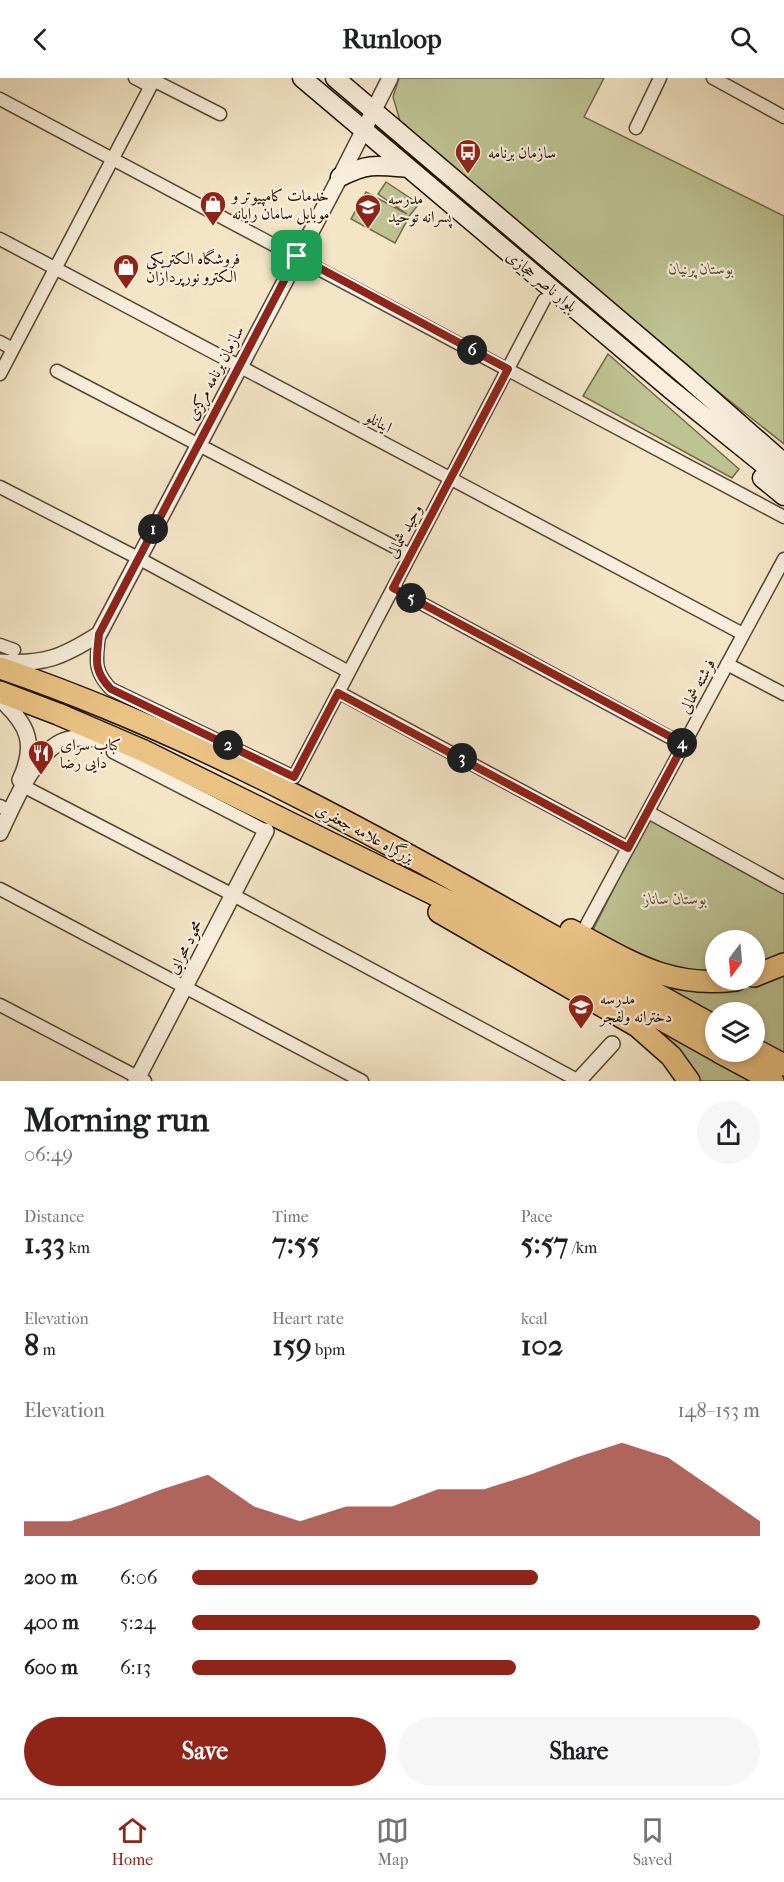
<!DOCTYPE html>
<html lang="en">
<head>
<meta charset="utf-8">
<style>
	body { margin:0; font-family:"IM FELL French Canon",Amiri,serif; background:#f6f6f6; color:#202124; height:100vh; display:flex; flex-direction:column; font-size:22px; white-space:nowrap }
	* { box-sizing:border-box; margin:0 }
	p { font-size:20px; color:#757577 }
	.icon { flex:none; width:33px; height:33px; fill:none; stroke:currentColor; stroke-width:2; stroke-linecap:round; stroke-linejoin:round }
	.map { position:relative; height:1003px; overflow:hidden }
	.sheet { display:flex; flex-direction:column; background:#fff; flex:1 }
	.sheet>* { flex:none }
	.needle { width:39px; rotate:196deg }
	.controls { position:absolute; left:705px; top:852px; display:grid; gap:12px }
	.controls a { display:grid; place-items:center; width:60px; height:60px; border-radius:50%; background:#fff; box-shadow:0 3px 9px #0003; font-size:30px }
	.pin { position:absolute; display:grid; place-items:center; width:51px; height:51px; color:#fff; margin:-26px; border-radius:12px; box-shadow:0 3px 9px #0006 }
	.km { position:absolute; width:30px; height:30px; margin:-15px; border-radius:50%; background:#222; color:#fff; font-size:16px; line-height:30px; text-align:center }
	.round { display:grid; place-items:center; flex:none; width:63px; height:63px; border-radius:32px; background:#f6f6f6 }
	.overview { display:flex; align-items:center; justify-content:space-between; height:102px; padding:0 24px }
	h1 { font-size:33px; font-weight:800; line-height:45px }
	.stats { display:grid; grid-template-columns:repeat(3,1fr); gap:9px; height:102px; padding:6px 24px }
	.stats div { display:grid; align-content:center }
	.stats b { font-size:30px; font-weight:800 }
	.stats small { font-size:16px; font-weight:400 }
	.stats p { font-size:16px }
	.chart { height:168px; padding:12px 24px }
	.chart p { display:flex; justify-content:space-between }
	.chart svg { width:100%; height:108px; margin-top:6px; fill:#8f2418; opacity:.7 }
	.action { display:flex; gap:12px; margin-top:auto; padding:12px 24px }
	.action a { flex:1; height:69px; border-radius:36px; background:#8f2418; color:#fff; font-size:24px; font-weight:800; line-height:69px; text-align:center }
	.action a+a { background:#f6f6f6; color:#202124 }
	ul { padding:0 24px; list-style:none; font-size:20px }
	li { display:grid; grid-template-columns:96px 72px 1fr; align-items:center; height:45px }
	li i { height:15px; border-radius:8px; background:#8f2418 }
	header { display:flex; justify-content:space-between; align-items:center; height:78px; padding:0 24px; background:#fff; font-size:27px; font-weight:800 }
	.dock { display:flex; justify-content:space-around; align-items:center; height:84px; border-top:2px solid #e0e0e0; background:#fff; font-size:16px; color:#757577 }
	.dock a { display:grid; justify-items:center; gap:3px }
	.dock .active { color:#8f2418 }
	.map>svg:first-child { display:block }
</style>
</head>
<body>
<header><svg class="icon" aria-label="back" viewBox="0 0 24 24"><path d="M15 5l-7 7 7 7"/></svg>Runloop<svg class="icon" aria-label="search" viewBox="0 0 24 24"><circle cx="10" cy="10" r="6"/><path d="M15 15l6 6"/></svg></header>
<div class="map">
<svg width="784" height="1003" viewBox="0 0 784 1003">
	<rect width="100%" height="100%" fill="#f4e5c7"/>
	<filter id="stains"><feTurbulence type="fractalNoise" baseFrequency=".00333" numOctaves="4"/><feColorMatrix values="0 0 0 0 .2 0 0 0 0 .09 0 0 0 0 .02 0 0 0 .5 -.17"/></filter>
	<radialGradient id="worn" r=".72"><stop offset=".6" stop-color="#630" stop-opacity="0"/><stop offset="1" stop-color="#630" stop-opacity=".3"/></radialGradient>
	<path fill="#bec393" stroke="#706a4a" stroke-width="1.5" d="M399 0H604L584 39 784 138V366L706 304 400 43 393 19Z
		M386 104 419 126 410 137 395 165 351 141 366 114 407 136 378 116Z
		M608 276 739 391 732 400 583 318Z
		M650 738 784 815V882L755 894 754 862H716L715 900 677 897 591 856Z
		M784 891V977L755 961 754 934H716L715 940 639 898 675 905Z
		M640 940 758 1003H695Z"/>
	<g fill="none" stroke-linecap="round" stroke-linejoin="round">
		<g stroke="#574633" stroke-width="15">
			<path id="minor" d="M135 0 150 8
				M713 0 784 39
				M153 2 220 36
				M0 21 784 439
				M636 50 660 0
				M0 161 743 556
				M0 264 13 271
				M57 293 410 477
				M0 296 155 0
				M0 409 138 480 349 594
				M393 510 684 667
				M99 556C97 580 92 592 111 611L294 699 544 222
				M0 567 14 572
				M727 586 784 616
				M338 614 628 770
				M113 674 266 753
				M23 708 233 817 579 1003
				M0 728 5 731
				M648 734 784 809
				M0 811 362 1003
				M587 846 784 481
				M0 927 145 1003"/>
		</g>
		<g stroke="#574633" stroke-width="18">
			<path id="tertiary" d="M0 584C44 587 63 579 99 556L340 99 390 0
				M0 621C28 646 37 666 20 702
				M0 755C13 728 34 675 63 663 76 658 95 660 109 664
				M136 1003 266 753
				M578 1003 612 966"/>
		</g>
		<g stroke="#231102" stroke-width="21">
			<path id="secondary" d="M302 0 670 311 784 403
				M335 0 683 296 784 385
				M340 99C368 85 376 87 407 90
				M762 400 784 418"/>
		</g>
		<g stroke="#231102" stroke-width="24">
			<path id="trunk" d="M0 590C253 676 482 821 716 949
				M0 614 58 636 144 673 460 829 716 972
				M439 834 637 948 671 978 689 1003
				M571 852C628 882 668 911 736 902
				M754 898 784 886
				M754 971 784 987
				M719 974 773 1003"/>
		</g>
		<use href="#minor" stroke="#f8eedb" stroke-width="12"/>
		<use href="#tertiary" stroke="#f8eedb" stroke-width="15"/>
		<use href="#secondary" stroke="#f8eedb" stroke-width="18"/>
		<use href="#trunk" stroke="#eac284" stroke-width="21"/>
	</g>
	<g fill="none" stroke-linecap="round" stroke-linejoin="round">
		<g stroke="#fff" stroke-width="12">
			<path id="route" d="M297 178 508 291 393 510 684 666 628 770 338 615 294 699 111 611C92 592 97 580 99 556Z"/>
		</g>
		<use href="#route" stroke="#8f2418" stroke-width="8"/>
	</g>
	<defs>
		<g id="bus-pin" transform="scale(1.35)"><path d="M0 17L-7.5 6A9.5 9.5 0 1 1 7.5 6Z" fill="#8f2418" stroke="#f8eedb"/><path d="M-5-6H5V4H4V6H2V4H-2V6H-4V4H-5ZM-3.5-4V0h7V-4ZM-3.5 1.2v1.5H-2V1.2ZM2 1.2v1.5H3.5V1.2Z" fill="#fff"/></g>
		<g id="shop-pin" transform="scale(1.35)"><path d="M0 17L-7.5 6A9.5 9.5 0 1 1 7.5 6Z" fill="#8f2418" stroke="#f8eedb"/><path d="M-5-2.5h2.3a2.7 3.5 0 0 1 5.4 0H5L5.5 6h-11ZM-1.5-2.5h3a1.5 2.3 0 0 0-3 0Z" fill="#fff"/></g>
		<g id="school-pin" transform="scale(1.35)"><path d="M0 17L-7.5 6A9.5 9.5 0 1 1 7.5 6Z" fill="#8f2418" stroke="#f8eedb"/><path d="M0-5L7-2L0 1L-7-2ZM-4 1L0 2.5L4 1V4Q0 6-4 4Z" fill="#fff"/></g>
		<g id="restaurant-pin" transform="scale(1.35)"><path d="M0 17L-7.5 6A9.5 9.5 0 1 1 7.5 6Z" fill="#8f2418" stroke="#f8eedb"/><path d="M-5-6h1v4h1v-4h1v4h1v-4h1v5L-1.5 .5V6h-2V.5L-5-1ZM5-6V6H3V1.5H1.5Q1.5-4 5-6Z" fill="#fff"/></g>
	</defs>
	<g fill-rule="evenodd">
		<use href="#bus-pin" x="468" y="74"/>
		<use href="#shop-pin" x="213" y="126"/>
		<use href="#school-pin" x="368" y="129"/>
		<use href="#shop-pin" x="126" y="189"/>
		<use href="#restaurant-pin" x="41" y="675"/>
		<use href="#school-pin" x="581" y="929"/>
	</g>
	<g text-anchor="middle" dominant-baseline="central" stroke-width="4.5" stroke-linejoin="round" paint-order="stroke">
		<g font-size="16" fill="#231102" stroke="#f8eedb" text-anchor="start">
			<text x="488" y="74">سازمان برنامه</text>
			<text x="232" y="117">خدمات کامپیوتر و<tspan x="232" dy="18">موبایل سامان رایانه</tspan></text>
			<text x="388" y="120">مدرسه<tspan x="388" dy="18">پسرانه توحید</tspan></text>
			<text x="146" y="180">فروشگاه الکتریکی<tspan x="146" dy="18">الکترو نورپردازان</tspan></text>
			<text x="60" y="666">کباب سرای<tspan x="60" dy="18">دایی رضا</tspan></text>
			<text x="600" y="920">مدرسه<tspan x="600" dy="18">دخترانه ولفجر</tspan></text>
		</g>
		<g font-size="16" font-style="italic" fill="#594f35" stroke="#f8eedb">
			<text x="701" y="190">بوستان پرنیان</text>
			<text x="675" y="820">بوستان ساناز</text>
		</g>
		<g font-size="16" fill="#231102" stroke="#f8eedb">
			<text transform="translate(542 203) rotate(40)">بلوار ناصر حجازی</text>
			<text transform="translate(215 295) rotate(-62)">سازمان برنامه مرکزی</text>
			<text transform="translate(379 344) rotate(28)">اینانلو</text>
			<text transform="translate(404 453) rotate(-62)">وحید شمالی</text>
			<text transform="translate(697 608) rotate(-62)">فرشته شمالی</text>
			<text transform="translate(365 755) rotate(28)">بزرگراه علامه جعفری</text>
			<text transform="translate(185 869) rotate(-62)">محمود محرابی</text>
		</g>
	</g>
	<rect width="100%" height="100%" filter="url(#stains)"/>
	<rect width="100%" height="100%" fill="url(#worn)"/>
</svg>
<div class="controls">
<a><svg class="needle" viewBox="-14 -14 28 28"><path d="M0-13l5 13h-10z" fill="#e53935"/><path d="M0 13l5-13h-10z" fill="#757577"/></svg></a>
<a><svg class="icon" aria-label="layers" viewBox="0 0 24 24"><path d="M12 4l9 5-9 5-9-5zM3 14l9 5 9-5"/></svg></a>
</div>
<div class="pin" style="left:297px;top:178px;background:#1e9e55"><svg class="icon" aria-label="arrive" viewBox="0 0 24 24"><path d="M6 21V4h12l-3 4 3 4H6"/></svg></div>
<b class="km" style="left:153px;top:451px">1</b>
<b class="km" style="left:228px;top:667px">2</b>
<b class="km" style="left:462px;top:680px">3</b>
<b class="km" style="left:682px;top:665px">4</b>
<b class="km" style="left:411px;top:520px">5</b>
<b class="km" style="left:472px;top:272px">6</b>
</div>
<section class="sheet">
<div class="overview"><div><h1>Morning run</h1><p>06:49</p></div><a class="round"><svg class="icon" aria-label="share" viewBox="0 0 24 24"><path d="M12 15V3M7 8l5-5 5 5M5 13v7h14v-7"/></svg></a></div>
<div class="stats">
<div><p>Distance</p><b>1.33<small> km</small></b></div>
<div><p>Time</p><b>7:55</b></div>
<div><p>Pace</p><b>5:57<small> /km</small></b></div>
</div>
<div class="stats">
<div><p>Elevation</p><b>8<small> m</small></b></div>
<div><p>Heart rate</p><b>159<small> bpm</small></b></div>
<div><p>kcal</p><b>102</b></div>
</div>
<div class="chart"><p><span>Elevation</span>148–153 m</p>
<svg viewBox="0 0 160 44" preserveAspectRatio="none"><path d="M0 44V38L10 38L20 32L30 25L40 19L50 32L60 38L70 32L80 32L90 25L100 25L110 19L120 12L130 6L140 12L150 25L160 38V44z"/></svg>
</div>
<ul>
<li><b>200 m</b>6:06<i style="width:61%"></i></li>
<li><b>400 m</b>5:24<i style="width:100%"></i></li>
<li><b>600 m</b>6:13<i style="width:57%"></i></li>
</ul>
<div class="action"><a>Save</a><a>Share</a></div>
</section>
<nav class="dock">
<a class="active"><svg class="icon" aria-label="home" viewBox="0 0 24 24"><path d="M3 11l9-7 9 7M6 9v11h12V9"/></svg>Home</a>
<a><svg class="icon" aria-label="map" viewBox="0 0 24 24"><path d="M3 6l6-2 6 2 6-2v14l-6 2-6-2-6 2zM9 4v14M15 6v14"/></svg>Map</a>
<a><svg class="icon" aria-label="saved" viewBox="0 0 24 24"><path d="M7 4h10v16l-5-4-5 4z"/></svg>Saved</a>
</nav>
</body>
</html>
